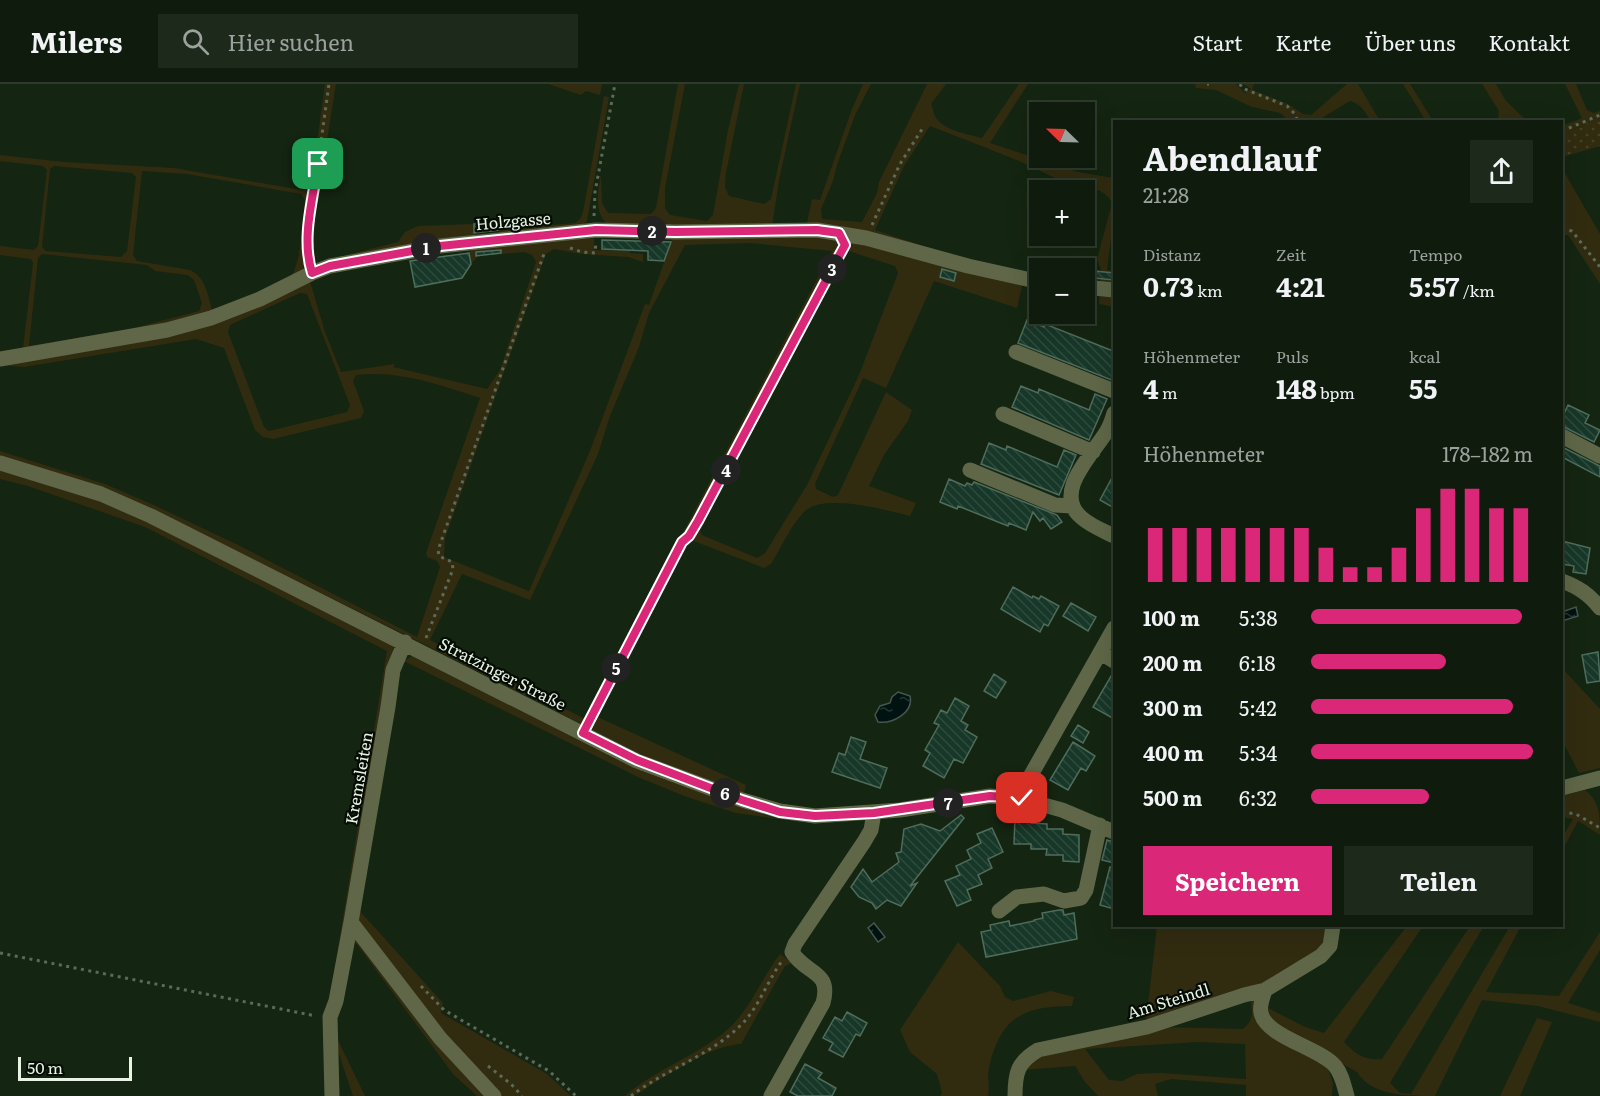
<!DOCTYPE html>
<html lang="de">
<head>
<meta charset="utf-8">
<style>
	body { margin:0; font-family:Literata,serif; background:#1d291b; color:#f1f3f6; height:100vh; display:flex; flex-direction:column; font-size:22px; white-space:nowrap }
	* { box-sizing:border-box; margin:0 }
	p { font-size:20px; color:#9ba19d }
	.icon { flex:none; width:33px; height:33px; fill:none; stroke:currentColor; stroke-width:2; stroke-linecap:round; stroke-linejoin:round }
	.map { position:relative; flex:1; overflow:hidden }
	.panel { position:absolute; left:1113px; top:36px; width:450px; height:807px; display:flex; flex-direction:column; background:#0f1c0d; border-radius:0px; box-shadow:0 6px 24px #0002,0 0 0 2px #2f3a2e }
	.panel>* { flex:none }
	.needle { width:39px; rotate:293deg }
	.buttons { position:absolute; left:1029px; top:18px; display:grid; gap:12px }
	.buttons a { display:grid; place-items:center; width:66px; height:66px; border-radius:0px; background:#0f1c0d; box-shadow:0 6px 24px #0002,0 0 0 2px #2f3a2e; font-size:30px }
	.scale { position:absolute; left:18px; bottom:15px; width:114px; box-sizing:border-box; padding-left:6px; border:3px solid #e8f3e6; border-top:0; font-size:16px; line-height:21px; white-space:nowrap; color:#e8f3e6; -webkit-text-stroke:4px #050c04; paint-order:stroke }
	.pin { position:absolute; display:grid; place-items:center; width:51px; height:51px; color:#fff; margin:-26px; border-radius:12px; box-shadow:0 3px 9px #0006 }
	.km { position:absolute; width:30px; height:30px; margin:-15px; border-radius:50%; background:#222; color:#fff; font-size:16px; line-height:30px; text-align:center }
	.round { display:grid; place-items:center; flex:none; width:63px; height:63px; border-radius:0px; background:#1d291b }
	.overview { display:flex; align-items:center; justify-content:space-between; height:102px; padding:0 30px }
	h1 { font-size:33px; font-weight:700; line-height:45px }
	.stats { display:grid; grid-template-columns:repeat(3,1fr); gap:9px; height:102px; padding:6px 30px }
	.stats div { display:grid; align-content:center }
	.stats b { font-size:26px; font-weight:700 }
	.stats small { font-size:16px; font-weight:400 }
	.stats p { font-size:16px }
	.chart { height:168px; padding:12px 30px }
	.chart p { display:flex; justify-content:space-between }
	.chart svg { width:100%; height:108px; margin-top:6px; stroke:#db2777; stroke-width:6 }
	.button { display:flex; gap:12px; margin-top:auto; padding:12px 30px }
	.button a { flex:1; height:69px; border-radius:0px; background:#db2777; color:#fff; font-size:24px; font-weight:700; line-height:69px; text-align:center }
	.button a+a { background:#1d291b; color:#f1f3f6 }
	ul { padding:0 30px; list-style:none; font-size:20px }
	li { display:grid; grid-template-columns:96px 72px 1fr; align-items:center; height:45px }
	li i { height:15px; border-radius:8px; background:#db2777 }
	header { display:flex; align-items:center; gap:36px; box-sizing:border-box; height:84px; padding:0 30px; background:#0f1c0d; border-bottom:2px solid #2f3a2e }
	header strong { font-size:28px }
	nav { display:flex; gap:33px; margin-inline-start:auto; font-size:21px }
	.search { width:420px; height:54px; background:#1d291b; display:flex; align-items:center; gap:15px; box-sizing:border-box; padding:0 21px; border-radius:0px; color:#9ba19d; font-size:22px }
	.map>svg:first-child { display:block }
</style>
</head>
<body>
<header>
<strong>Milers</strong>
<div class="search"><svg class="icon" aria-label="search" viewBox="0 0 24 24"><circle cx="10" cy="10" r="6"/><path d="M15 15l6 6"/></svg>Hier suchen</div>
<nav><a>Start</a><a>Karte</a><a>Über uns</a><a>Kontakt</a></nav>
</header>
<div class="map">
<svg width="1600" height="1012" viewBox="0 0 1600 1012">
	<defs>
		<pattern id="garden-dots" width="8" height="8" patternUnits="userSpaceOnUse" patternTransform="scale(1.5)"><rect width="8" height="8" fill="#312c10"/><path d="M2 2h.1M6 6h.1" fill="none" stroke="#454127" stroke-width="1.8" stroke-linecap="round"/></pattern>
		<pattern id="water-ripples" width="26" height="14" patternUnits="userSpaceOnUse" patternTransform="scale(1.5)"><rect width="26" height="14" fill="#011310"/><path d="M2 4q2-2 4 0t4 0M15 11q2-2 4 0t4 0" fill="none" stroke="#263633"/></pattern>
		<pattern id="building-back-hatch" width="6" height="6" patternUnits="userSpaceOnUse" patternTransform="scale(1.5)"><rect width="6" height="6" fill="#173728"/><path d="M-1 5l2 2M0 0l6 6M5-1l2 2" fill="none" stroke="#2e4b3d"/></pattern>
	</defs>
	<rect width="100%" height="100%" fill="#142511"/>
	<path fill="#312c10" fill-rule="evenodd" d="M325 0H336L309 168 311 175 305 176 303 186 289 197C303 174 302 142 305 116L301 110 187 90 142 87 133 171 137 177 190 186C206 193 208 213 213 228L166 243 0 272V267L23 264 33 179 31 175 0 171V162L34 166 38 162 47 86 43 82 0 77V71L64 78 174 84 307 107 311 102ZM54 82 132 89 136 93 127 167 121 173 46 167 42 163 50 85ZM42 170 147 181 155 187 188 191 194 196 202 219 199 227 130 245 29 262 38 174Z
		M548 0H602L600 11 586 7 581 11Z
		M678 0H685L665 104V124L670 131 707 137 713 131 728 46 739 0H744L726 89 725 103 729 112 764 120 771 115 796 0H800L779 96 772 143 609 141C593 130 598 107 601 90L602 119 608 129 651 130 656 124Z
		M863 0H871L855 31 837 81 833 97 821 125 822 135 862 138 877 109 879 98 927 0H946L931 20C933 24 934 31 936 34 946 47 967 50 982 54L1019 0H1028L990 59 1078 88 1114 94V132L1107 186 1114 187V223L1099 220 1101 186 1097 175 1112 119C1103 101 1089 107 1072 101 1055 95 1038 85 1021 78 991 65 960 54 930 42L904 82 875 146 969 177 806 143 812 115 820 116 852 25Z
		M1195 0H1236L1245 9 1251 5 1243 0H1254L1252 6 1288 20 1303 30 1311 31 1347 0H1358L1380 37H1371C1365 28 1361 20 1350 17L1317 37H1285V33L1280 29 1252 23 1216 6 1196 4Z
		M1403 0H1410L1433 37H1426Z
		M1482 0H1496L1506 17 1527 37H1492L1498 34 1499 27Z
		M1565 0H1576L1587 26 1594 29 1600 27V34L1562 50V42L1582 34Z
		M604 12 609 13 587 137 581 142 500 150 499 145 575 139 580 135 583 128Z
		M1562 73H1563V86L1600 150V200L1568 151H1562Z
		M474 140 475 152 320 181 315 179 398 158 405 148 418 142Z
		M594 150V166L630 167V169L643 170V178L628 173 581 170 554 165 546 170 445 454 444 473 529 507 590 367 645 220 649 221 674 150H817L1023 198 1017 224 934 197 886 304 863 294 815 400 816 405 833 413 838 411 886 308 912 326 908 337 884 371 869 402 916 419 910 432C886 426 821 408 803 429 790 443 781 464 771 480L764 484 691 456 684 460 662 488 832 167 750 159 685 161 649 229 639 263 610 332 598 370 530 516 462 490 430 556 585 635 589 629 746 701 744 709 640 670 416 556 153 426 0 373V367L105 400 156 422 238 461 417 553 440 483 437 477 427 473 426 469 480 314C440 301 399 286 356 291L353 297 364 327 361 334 273 355 263 353 255 346 224 264 196 255 24 283 0 281 168 250 309 194 325 248 341 288 395 280 393 283 487 305 500 286 536 178 532 171 524 168 478 172 471 180 469 169 473 162ZM845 166 895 182 898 189 859 291 807 401 765 469 757 474 702 451 699 444ZM300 209 307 210 350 321 347 328 269 347 264 343 228 248 230 241Z
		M0 385 99 416 148 437 391 558 394 563 387 585 383 621 329 919 387 567 145 443 28 402 0 395Z
		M412 572 739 723 778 735 736 729 687 713 640 694 404 577Z
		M1562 584 1600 625V684L1579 689 1562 656Z
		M1585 706C1600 718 1600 730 1600 751L1578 737 1562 767V754L1573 735 1562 733V712Z
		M357 824 443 919 441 929 547 990 571 1012H499L442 952 358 836Z
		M1157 842H1328L1325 859 1317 869 1262 902 1146 939Z
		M1407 842H1423L1344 958C1355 970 1365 977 1382 975L1470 842H1484L1390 999 1400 1009 1411 1010 1510 842H1521L1486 908 1559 912 1600 848V866L1568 919 1600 929V938L1538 922 1482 916 1435 1012C1407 1012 1372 1012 1357 988L1278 944 1264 922 1305 943 1324 949Z
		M355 853 489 1012H477L453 990 356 859 351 857Z
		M958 858 1000 902 1005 913 1013 917 1051 907 1074 913 1072 922C1023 922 1000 934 989 984 987 993 990 1003 988 1012H940L942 1009 937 990 910 968 900 946Z
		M780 870 793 879 785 882 741 960C711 962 681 984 654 999 642 1006 640 1012 625 1012 656 985 695 973 727 946 750 926 761 895 780 870Z
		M1250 914H1257L1256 922 1328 985 1333 999 1332 1012H1246V1001L1171 995 1155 1000 1158 1012H1098L1085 998 1075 982 1021 986 1029 976 1159 943 1243 945C1255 935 1252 929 1250 914ZM1198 958 1245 960 1246 995 1160 989 1137 990 1122 997 1109 996 1085 965Z
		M1537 934 1552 938 1520 1012H1500Z
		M333 946 365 1012H353L334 955Z"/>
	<path fill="url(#garden-dots)" d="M1600 34V62L1562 73V50Z"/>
	<path fill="url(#water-ripples)" stroke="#465650" stroke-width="1.5" d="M1576 523 1578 532 1562 537V528Z
		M898 608 910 612C914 629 892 640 878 638L875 631 880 622 890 619 892 613Z
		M874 839 885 853 878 858 868 844Z"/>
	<path fill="url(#building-back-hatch)" stroke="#4f6d5d" stroke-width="1.5" d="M499 138V146L474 149V140Z
		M602 156 671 158 664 177 648 176V167L602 165Z
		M501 166V169L476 172V168Z
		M469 169 471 180 462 194 415 203 410 177Z
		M942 185 956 189 954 197 940 193Z
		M1084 186 1114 189V196L1084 193Z
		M1027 236 1044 243 1045 240 1113 267 1114 264V297L1018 259Z
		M1021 302 1038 309 1039 305 1089 326 1095 310 1107 315 1089 356 1012 323Z
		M1568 321 1589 331 1585 339 1600 346 1594 358 1562 342V334Z
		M989 359 1006 366 1007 362 1057 383 1064 366 1076 371 1059 411 981 380Z
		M1562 363 1600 382V393L1562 373Z
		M1114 390V424L1100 416Z
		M949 395 965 402 967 399 972 401 974 398 1057 431 1062 438 1051 445 1043 434 1040 437 1033 428 1026 446 1009 439 1008 442 958 422 957 425 940 418Z
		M1562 457 1590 464 1586 490 1573 488 1574 482 1562 480Z
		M1013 503 1032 514 1033 512 1039 515 1041 512 1059 522 1048 542 1044 540 1040 548 1001 525Z
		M1071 519 1096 533 1088 547 1063 532Z
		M1598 568 1600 597 1587 599 1582 571Z
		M1114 587V635L1093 623Z
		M994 590 1006 598 996 614 984 607Z
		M955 614 969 622 961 637 968 641 965 646 977 653 963 679 954 675 944 694 923 682 930 669 925 666 939 641 934 639 941 626 947 629Z
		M1078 641 1089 648 1083 659 1071 652Z
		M851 653 866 658 860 675 887 684 880 704 832 688 839 669 845 671Z
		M1073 658 1095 672 1086 687 1081 684 1068 706 1050 696Z
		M961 731 964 734 910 802 917 799 901 822 887 816 876 825 872 819 859 813 851 803 863 785 872 798 899 778 896 769 901 768 904 745 921 740 940 747Z
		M1015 733 1031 734V739L1047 740V745H1063V750L1079 751V778L1063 777V771H1046L1047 765H1031V760H1014Z
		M992 744 1003 768 988 775 992 784 978 791 982 800 967 806 971 816 957 822 945 797 960 791 956 782 971 775 967 766 981 759 977 750Z
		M1107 756 1114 758V779L1102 776Z
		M1110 783 1114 784V825L1100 821Z
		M1059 826H1063L1064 831 1074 829 1077 855 986 873 981 848 991 846 990 841 1009 837 1010 842 1034 837V836L1043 834 1042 829Z
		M847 928 867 939 860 952 856 950 843 973 829 966 833 959 823 954 835 933 842 937Z
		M805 980 822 989 818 994 836 1004 832 1012H798L790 1008Z"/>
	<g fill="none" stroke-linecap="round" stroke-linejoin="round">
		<path stroke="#5c6b59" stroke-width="3" stroke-dasharray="3 4.5" stroke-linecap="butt" d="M1207 0H1209
			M1240 0 1242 4 1287 22 1295 30 1298 38
			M1562 47 1600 31
			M594 132 595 108 615 0
			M872 141 900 80 924 42
			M1562 145 1572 147 1600 183
			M570 164 582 168 595 169 596 159
			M308 175 307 159 329 0
			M426 554 453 485 452 478 439 472 438 466 545 167
			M589 637 682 458 689 452 698 437 844 166
			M1562 728 1576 730 1600 744
			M0 869 316 932
			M421 902 444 926 549 987 576 1012
			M488 982 511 1000 522 1012
			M631 1012C666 985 712 971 743 939 759 922 768 896 782 877"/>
		<path stroke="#5f6748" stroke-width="15" d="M1084 203 1114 206
			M1016 268 1114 307
			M0 275 167 246 211 234 260 215 312 189 330 182 440 162 596 146 675 148 817 146 866 154 968 182 1040 198
			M1114 329C1112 336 1109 344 1105 350 1091 372 1052 410 1082 434 1091 442 1104 447 1114 452
			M1003 330 1093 368
			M1562 352 1600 372
			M0 379 101 410 151 432 637 677 742 716 780 727 815 732 900 726 990 712 1022 715 1062 726 1114 748
			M970 386 1055 421 1072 422
			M1562 497C1578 503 1589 510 1600 524
			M1101 569 1114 577
			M1562 704 1600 694
			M1022 715 1027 698 1114 544
			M999 827 1017 813 1044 810 1064 817 1081 814 1086 806 1100 741
			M351 838 440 954 494 1012
			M1265 906C1263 913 1259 922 1261 929 1266 953 1320 964 1335 982 1342 990 1344 1002 1347 1012
			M332 1012 330 933 336 917 351 838 388 623 393 586 405 558
			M771 1012 823 919C832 886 806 891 792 868L795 860 864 758 871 746 874 729
			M1015 1012C1015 988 1018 978 1038 966L1147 943 1244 911 1265 906 1321 872 1330 862 1333 842"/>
	</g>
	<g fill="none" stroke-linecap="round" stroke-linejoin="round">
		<g stroke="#fff" stroke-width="12">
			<path id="route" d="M318 80C313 115 301 154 312 189L330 182 440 162 596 146 675 148 817 146 839 149 845 161 839 172 698 437 689 452 682 458 583 649 637 676 742 716 780 728 815 732 874 729 990 712 1022 714"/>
		</g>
		<use href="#route" stroke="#db2777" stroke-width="8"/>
	</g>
	<g text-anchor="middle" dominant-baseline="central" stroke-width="4.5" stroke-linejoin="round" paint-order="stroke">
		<g font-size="16" fill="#e8f3e6" stroke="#050c04">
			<text transform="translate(513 136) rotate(-5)">Holzgasse</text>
			<text transform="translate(503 589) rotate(27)">Stratzinger Straße</text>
			<text transform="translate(358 694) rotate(-80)">Kremsleiten</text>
			<text transform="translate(1168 916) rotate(-17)">Am Steindl</text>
		</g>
	</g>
</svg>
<div class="buttons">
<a><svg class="needle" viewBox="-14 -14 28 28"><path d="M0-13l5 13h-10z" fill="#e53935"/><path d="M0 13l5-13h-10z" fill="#9ba19d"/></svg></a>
<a>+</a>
<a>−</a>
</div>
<div class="scale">50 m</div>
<div class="pin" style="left:318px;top:80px;background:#1e9e55"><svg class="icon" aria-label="arrive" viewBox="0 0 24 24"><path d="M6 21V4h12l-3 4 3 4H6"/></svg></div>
<div class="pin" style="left:1022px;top:714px;background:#d93025"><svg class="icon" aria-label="check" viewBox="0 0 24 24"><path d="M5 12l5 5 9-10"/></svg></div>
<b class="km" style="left:426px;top:164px">1</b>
<b class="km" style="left:652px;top:147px">2</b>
<b class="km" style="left:832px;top:185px">3</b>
<b class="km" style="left:726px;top:386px">4</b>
<b class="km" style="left:616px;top:584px">5</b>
<b class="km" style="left:725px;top:709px">6</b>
<b class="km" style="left:948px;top:719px">7</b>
<section class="panel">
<div class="overview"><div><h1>Abendlauf</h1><p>21:28</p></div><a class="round"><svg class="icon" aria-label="share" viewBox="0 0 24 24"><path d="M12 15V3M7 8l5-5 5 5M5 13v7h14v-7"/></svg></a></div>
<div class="stats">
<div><p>Distanz</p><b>0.73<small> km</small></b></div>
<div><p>Zeit</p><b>4:21</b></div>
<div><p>Tempo</p><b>5:57<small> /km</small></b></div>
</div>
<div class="stats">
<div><p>Höhenmeter</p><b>4<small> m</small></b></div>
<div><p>Puls</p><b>148<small> bpm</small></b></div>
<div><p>kcal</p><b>55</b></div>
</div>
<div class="chart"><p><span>Höhenmeter</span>178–182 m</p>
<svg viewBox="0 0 160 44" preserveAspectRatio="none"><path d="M5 44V22M15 44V22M25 44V22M35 44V22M45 44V22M55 44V22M65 44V22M75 44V30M85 44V38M95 44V38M105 44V30M115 44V14M125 44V6M135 44V6M145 44V14M155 44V14"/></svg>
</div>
<ul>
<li><b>100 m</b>5:38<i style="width:95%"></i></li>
<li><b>200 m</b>6:18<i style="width:61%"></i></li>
<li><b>300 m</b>5:42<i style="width:91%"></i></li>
<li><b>400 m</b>5:34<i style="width:100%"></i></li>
<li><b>500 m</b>6:32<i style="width:53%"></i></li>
</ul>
<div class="button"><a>Speichern</a><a>Teilen</a></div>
</section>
</div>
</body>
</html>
